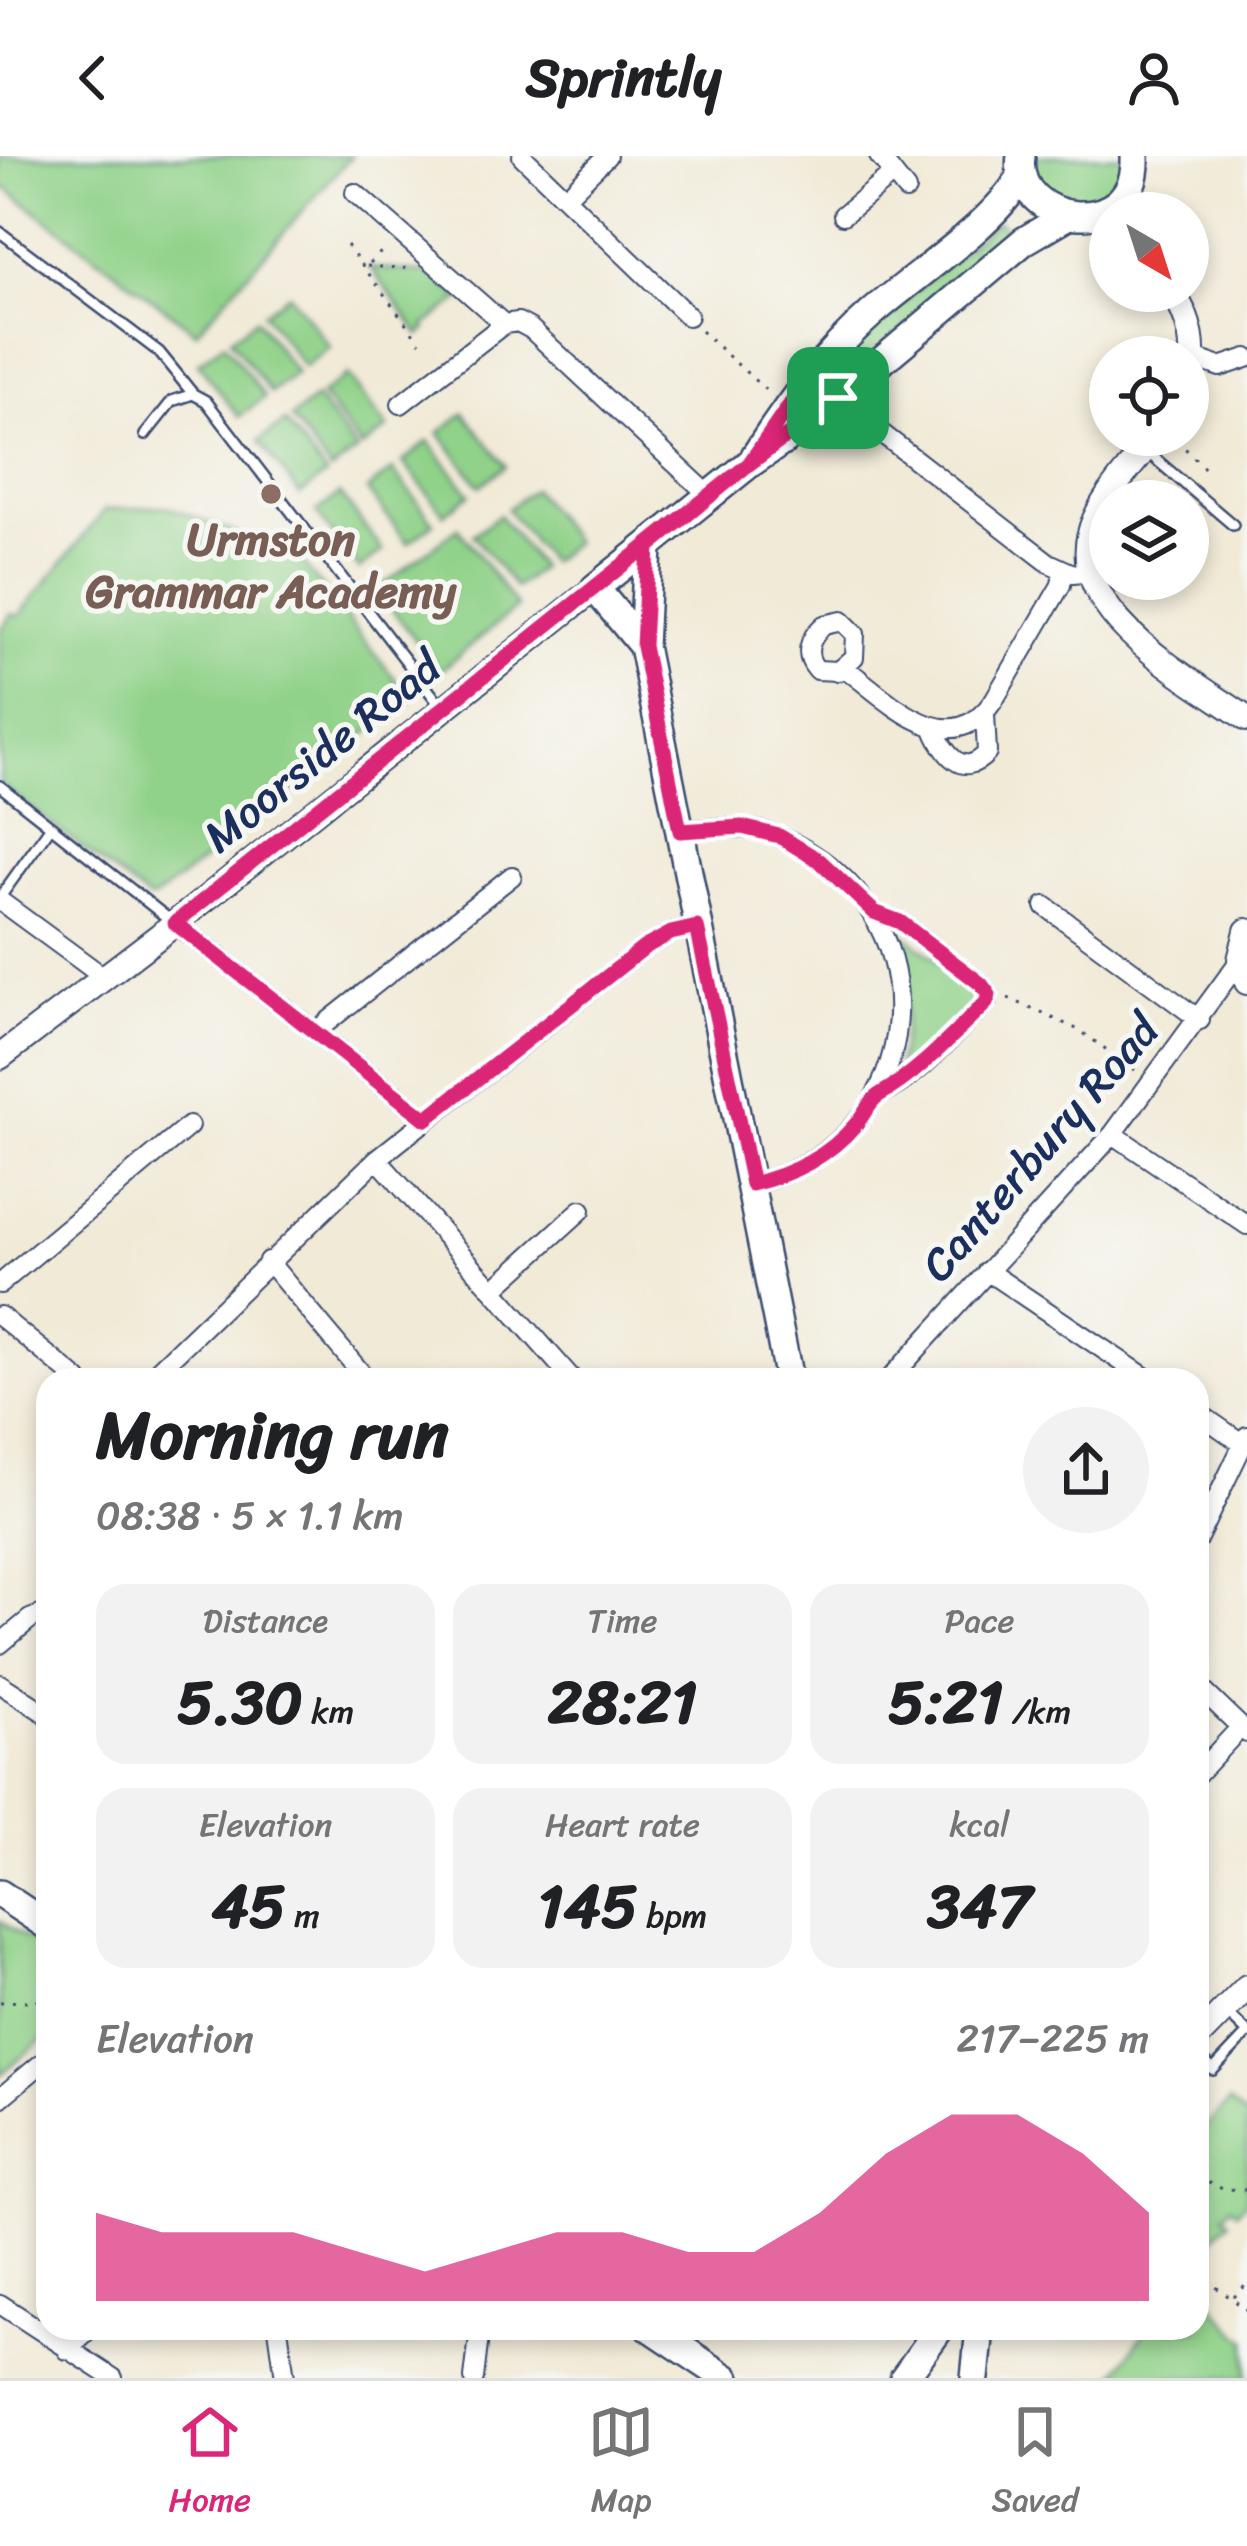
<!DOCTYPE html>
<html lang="en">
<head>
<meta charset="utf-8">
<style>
	body { margin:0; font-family:Sriracha,sans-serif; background:#f2f2f2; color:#202124; height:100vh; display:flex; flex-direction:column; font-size:45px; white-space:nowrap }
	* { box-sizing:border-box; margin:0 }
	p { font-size:39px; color:#757577 }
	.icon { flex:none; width:66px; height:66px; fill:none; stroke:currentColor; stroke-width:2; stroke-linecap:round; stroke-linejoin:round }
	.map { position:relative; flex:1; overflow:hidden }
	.drawer { position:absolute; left:36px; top:1212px; width:1173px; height:972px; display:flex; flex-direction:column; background:#fff; border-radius:36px; box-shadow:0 6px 18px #0003 }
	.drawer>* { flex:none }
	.needle { width:78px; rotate:141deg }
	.tools { position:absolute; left:1089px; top:36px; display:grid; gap:24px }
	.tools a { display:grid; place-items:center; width:120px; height:120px; border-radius:50%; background:#fff; box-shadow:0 6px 18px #0003; font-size:60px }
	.pin { position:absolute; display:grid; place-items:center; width:102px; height:102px; color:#fff; margin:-51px; border-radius:24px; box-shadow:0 6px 18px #0006 }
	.round { display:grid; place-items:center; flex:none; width:126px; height:126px; border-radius:63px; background:#f2f2f2 }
	.head { display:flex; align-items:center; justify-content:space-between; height:204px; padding:0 60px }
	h1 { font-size:66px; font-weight:800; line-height:90px }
	.figures { display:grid; grid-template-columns:repeat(3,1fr); gap:18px; height:204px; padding:12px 60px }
	.figures div { display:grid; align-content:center; border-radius:30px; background:#f2f2f2; text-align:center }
	.figures b { font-size:60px; font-weight:800 }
	.figures small { font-size:33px; font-weight:400 }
	.figures p { font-size:33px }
	.chart { height:336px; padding:24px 60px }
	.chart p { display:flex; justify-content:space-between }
	.chart svg { width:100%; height:216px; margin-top:12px; fill:#db2777; opacity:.7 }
	header { display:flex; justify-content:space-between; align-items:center; height:156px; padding:0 60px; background:#fff; font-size:54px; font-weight:800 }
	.dock { display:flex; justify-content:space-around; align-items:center; height:168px; border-top:3px solid #e0e0e0; background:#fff; font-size:33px; color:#757577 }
	.dock a { display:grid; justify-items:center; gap:6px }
	.dock .selected { color:#db2777 }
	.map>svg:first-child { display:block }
</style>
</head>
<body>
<header><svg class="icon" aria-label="back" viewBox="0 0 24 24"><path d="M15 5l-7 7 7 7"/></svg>Sprintly<svg class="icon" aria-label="person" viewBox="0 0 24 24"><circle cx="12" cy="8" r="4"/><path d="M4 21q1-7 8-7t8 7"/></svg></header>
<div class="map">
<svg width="1247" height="2222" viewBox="0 0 1247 2222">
	<rect width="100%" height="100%" fill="#f6f6f2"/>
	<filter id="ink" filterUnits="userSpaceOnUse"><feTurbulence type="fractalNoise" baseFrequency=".00833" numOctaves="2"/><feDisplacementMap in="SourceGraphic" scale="24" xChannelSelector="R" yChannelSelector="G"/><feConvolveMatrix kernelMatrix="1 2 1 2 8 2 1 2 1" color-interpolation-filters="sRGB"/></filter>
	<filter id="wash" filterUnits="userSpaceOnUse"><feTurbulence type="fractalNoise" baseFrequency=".004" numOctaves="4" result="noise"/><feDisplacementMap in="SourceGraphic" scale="48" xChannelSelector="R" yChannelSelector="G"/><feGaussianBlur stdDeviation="2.7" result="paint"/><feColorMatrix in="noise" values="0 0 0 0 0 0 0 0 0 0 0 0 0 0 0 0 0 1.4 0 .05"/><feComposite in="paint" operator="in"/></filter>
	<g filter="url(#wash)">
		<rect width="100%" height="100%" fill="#f1ead7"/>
		<path fill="#90d289" stroke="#568074" stroke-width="3" d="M0 0H351L196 176 0 28Z
			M1032 0H1124L1125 19 1106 43H1062L1037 29Z
			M997 65 1014 79 839 229 831 226 827 220 838 202Z
			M371 112 431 117 461 143 425 169 427 173 420 179Z
			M289 138 330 191 304 211 263 157Z
			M256 163 296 217 271 237 230 183Z
			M224 187 265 241 239 261 198 207Z
			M347 219 388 272 362 292 321 239Z
			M316 242 357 295 331 315 291 262Z
			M464 257 506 310 480 330 439 277Z
			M285 266 326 319 300 339 259 285Z
			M428 285 470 338 444 358 403 306Z
			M393 314 434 367 408 387 367 334Z
			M533 333 574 386 549 406 507 353Z
			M340 338 383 395 359 413 316 356Z
			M166 350 298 401 411 543 155 742 148 743 0 628V474L12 458 18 461 105 354Z
			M499 359 540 412 515 432 473 379Z
			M458 372 517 451 440 515 377 434Z
			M896 772 975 834 973 849 905 913 898 907C908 855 908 826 891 775Z
			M0 1765 48 1797V1879L0 1919Z
			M1229 1946 1247 1963V2045L1237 2055 1231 2050 1223 2059 1229 2065 1197 2098V1980Z
			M1197 2130 1240 2180 1247 2183V2222H1113L1147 2172H1197Z"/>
	</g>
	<g filter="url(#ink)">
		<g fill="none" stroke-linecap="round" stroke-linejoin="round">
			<g stroke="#3b4b70" stroke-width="14">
				<path id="service" d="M0 76 159 196 193 238
					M145 279 172 245 193 238 206 245 443 553
					M1145 294 1233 369
					M0 630 170 764
					M0 741 51 670
					M1224 1854 1247 1876
					M1197 1898 1213 1914 1247 1878"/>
			</g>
			<g stroke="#3b4b70" stroke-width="22">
				<path id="minor" d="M522 0 688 160
					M879 0 906 34
					M355 37 504 168
					M566 41 607 0
					M843 59 893 18
					M1194 202 1220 211 1247 202
					M809 221 1049 407 1073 418 1089 416
					M401 248 504 168 518 166 531 173 711 341
					M842 465 855 478 854 501 838 515 817 514C803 499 809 482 824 469Z
					M845 512C888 544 949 610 994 544L1061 429 1063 415
					M934 573C944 597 962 624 987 597L985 558
					M680 675C713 672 748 667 780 681 950 752 933 986 752 1028
					M0 745 105 822
					M1045 750 1200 864
					M874 756 900 766 981 828 989 839 986 847C957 874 913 929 876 939
					M175 767 426 963
					M316 875 512 720
					M1113 978 1247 1069
					M377 1003 573 1224
					M268 1105 367 1224
					M987 1115 1149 1224
					M0 1128 189 970
					M494 1133 581 1054
					M0 1160 78 1224
					M148 1224 377 1003 645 791 671 777 696 771
					M889 1224 1113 978 1240 804
					M1197 1256 1243 1288
					M1197 1384 1247 1280
					M0 1488 30 1463 48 1456
					M0 1528 48 1559
					M1197 1529 1247 1577
					M1197 1618 1241 1571
					M0 1942 48 1902
					M0 2148 113 2222
					M278 2172 285 2222
					M67 2194 90 2172
					M474 2222 480 2172"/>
			</g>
			<g stroke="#3b4b70" stroke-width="28">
				<path id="tertiary" d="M1172 135C1191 164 1197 192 1188 225
					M1156 279C1136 306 1109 332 1095 363 1055 452 1188 521 1247 563
					M1247 775 1240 804 1247 826
					M0 901 159 780 595 432
					M1197 1882 1247 1831"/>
			</g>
			<g stroke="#3b4b70" stroke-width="32">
				<path id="secondary" d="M1021 0C1011 69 1139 88 1135 0
					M755 300C789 247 824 199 872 157 916 118 992 70 1021 21
					M648 391 643 490 789 1224
					M643 490 595 432 749 308 801 273 1024 85 1070 58
					M0 1738 48 1770
					M651 2172 726 2222
					M904 2222 940 2172
					M975 2222 980 2172"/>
			</g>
			<path stroke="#3b4b70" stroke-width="3" stroke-dasharray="3 9" stroke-linecap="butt" d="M347 89 420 186
				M370 107 385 92
				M367 110 413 113
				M701 175 769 237
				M1177 284 1209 317
				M1008 842 1079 874 1135 914
				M48 1833V1864
				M0 1846 48 1844
				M1197 2022 1223 2033 1244 2034 1247 2031
				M1197 2117 1247 2154
				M1234 2141 1247 2128"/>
			<use href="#service" stroke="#fff" stroke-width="9"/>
			<use href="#minor" stroke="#fff" stroke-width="18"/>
			<use href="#tertiary" stroke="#fff" stroke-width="24"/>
			<use href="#secondary" stroke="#fff" stroke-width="27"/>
		</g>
	</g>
	<g fill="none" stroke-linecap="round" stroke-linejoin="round" filter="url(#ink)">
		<g stroke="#fff" stroke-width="24">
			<path id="route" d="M838 242 749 308 175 767 426 963 645 791 671 777 697 771 752 1028C793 1018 828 1001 856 968 864 959 870 944 879 939 920 916 952 879 986 847L989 839 981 828 900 766 874 756 820 705 779 680 742 671 680 675 643 490 648 391 749 308 809 221 838 242"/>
		</g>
		<use href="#route" stroke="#db2777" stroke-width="15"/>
	</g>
	<circle fill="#8d6e63" stroke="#f6f6f2" stroke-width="4.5" cx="271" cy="338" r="12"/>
	<g text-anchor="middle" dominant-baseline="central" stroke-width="10" stroke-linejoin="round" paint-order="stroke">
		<g font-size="45" font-weight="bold" fill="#785e54" stroke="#f6f6f2">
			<text x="271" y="384">Urmston<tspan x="271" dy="52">Grammar Academy</tspan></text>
		</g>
		<g font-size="45" fill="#1b2f5e" stroke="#f6f6f2">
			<text transform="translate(322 596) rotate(-39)">Moorside Road</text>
			<text transform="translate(1040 992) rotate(-49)">Canterbury Road</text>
		</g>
	</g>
</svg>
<div class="tools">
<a><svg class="needle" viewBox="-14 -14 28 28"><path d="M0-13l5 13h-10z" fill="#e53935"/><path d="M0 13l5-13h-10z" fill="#757577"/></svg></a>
<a><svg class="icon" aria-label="locate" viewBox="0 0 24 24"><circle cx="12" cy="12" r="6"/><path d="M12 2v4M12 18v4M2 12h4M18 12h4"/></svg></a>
<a><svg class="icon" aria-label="layers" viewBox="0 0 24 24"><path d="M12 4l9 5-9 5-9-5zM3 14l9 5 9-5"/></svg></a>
</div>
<div class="pin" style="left:838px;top:242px;background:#1e9e55"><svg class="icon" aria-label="arrive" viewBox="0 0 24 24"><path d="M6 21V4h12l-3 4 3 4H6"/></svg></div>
<section class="drawer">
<div class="head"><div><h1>Morning run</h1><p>08:38 · 5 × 1.1 km</p></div><a class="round"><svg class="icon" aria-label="share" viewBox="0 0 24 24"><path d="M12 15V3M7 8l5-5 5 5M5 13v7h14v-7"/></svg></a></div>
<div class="figures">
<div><p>Distance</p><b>5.30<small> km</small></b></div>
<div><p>Time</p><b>28:21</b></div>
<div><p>Pace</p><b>5:21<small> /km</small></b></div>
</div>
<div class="figures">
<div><p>Elevation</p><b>45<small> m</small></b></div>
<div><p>Heart rate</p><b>145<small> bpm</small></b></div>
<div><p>kcal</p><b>347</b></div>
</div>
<div class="chart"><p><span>Elevation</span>217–225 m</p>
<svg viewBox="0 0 160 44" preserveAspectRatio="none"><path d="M0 44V26L10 30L20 30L30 30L40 34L50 38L60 34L70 30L80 30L90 34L100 34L110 26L120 14L130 6L140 6L150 14L160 26V44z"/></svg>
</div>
</section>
</div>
<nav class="dock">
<a class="selected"><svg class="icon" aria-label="home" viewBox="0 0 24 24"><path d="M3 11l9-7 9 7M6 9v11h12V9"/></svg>Home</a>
<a><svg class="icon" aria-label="map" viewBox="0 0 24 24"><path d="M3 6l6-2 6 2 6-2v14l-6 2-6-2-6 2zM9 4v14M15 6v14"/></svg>Map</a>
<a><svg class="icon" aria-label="saved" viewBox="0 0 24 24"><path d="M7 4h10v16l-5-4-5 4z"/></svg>Saved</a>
</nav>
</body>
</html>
